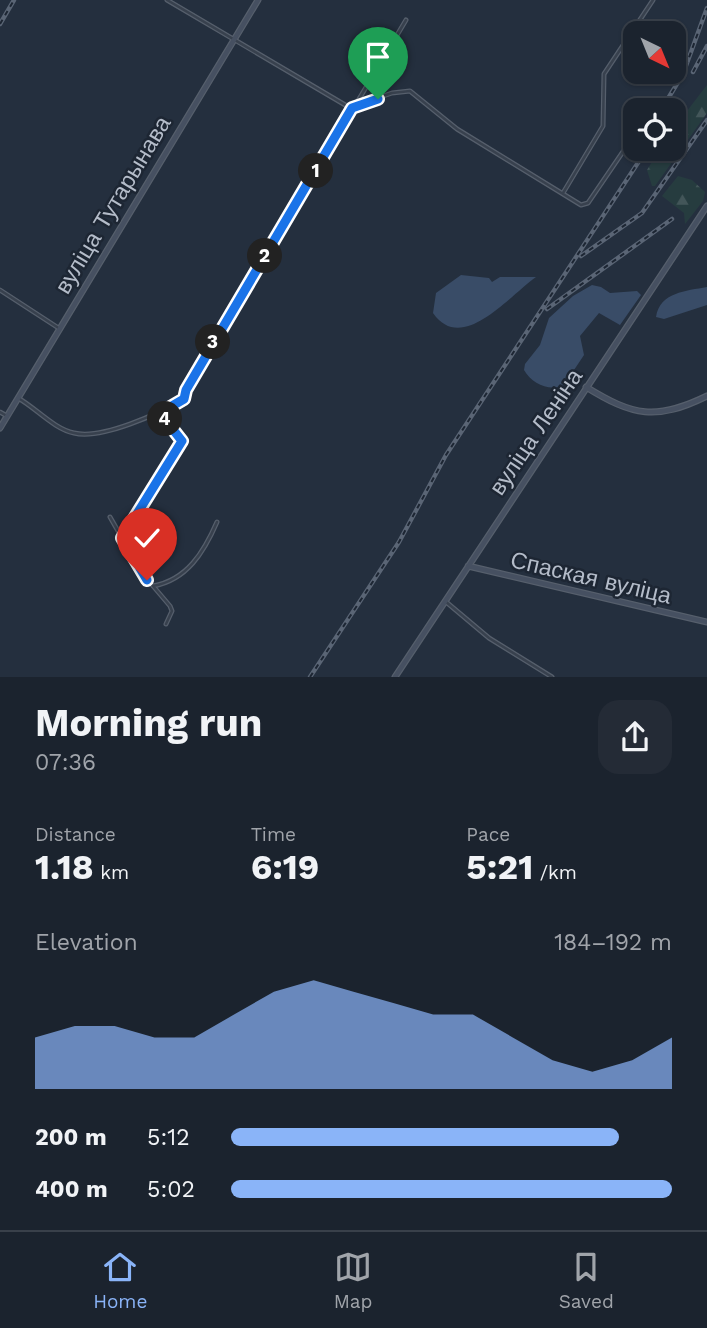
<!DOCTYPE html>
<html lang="en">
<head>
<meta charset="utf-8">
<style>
	body { margin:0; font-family:"Work Sans",sans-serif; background:#242b36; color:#f1f3f6; height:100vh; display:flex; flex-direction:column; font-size:26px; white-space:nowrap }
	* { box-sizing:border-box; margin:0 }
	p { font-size:23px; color:#a0a4aa }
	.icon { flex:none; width:38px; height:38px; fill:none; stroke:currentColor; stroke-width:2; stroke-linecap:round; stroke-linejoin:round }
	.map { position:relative; height:677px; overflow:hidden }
	.details { display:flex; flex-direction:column; background:#1b232e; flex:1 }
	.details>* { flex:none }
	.needle { width:46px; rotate:137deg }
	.fabs { position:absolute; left:623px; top:21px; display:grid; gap:14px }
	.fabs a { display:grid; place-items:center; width:63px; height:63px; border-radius:14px; background:#1b232e; box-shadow:0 2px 5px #0004,0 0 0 2px #39404a; font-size:35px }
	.pin { position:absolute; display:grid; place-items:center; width:60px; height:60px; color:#fff; margin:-72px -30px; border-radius:50% 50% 50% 0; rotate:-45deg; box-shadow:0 0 7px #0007 }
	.pin .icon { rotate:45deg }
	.km { position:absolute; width:35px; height:35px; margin:-18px; border-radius:50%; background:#222; color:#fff; font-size:19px; line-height:35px; text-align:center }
	.round { display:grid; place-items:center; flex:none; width:74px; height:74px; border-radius:21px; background:#242b36 }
	.head { display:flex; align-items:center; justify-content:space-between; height:119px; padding:0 35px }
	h1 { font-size:38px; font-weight:700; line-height:52px }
	.metrics { display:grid; grid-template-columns:repeat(3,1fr); gap:10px; height:119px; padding:7px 35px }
	.metrics div { display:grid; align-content:center }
	.metrics b { font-size:35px; font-weight:700 }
	.metrics small { font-size:19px; font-weight:400 }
	.metrics p { font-size:19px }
	.chart { height:196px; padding:14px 35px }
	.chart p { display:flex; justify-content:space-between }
	.chart svg { width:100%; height:126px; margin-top:7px; fill:#8ab4f8; opacity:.7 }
	ul { padding:0 35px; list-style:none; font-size:23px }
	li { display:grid; grid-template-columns:112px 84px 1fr; align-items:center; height:52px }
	li i { height:18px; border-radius:9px; background:#8ab4f8 }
	.tab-bar { display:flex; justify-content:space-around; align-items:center; height:98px; border-top:2px solid #39404a; background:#1b232e; font-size:19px; color:#a0a4aa }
	.tab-bar a { display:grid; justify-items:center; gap:4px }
	.tab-bar .current { color:#8ab4f8 }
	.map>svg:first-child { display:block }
</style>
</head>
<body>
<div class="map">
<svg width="707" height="677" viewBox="0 0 707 677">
	<defs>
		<pattern id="forest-firs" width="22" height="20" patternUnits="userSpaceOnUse" patternTransform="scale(1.75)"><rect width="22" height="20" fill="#263c3f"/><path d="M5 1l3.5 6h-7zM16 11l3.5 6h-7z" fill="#435659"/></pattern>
	</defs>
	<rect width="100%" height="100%" fill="#242f3e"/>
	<path fill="url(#forest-firs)" d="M707 85V113L655 186H652L647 170 660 149H674V128Z
		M678 176 692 180 705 192 703 201 685 224 684 213 662 196Z"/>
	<path fill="#394c67" d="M461 275 489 278 492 282 500 277H536C509 296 462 355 433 313L436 293Z
		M592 285 601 287 610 293 637 291 641 295 620 325 599 313 580 336 584 355 564 385C550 392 532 384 524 370L525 364 540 345 549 318 573 296Z
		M707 287V305L664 319 656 317C660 292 686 291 707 287Z"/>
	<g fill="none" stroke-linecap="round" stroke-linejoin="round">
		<g stroke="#565f6c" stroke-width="5">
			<path id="street" d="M167 0 352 109
				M354 106 392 93 410 91 457 129 581 205 588 203 635 134
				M563 193 603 126 604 74 653 0
				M0 290 60 329
				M18 398C36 408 54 429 74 433 102 440 160 413 184 399L186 390 406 20
				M0 412 7 416
				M110 517 142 573 170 606 172 611 166 624
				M122 538 182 441 160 413
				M153 586C187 580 204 552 217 522
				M445 601 489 638 552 677"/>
		</g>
		<g stroke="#565f6c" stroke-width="7">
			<path id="secondary" d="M586 387C633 416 656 421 707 396
				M0 428 258 0
				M468 566 707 622
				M395 677 707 206"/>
		</g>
		<use href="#street" stroke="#38414e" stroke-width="2.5"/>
		<use href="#secondary" stroke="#465061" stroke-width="4.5"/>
		<g stroke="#5a6575" stroke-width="4.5">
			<path id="rail" d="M0 24 14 0
				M693 72 707 46
				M661 110 683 74 707 8
				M581 256 642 213 707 120
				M547 309 672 219
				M310 677 399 542 446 455 647 149"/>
		</g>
		<use href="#rail" stroke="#1d2633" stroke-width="2" stroke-dasharray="5" stroke-linecap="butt"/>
	</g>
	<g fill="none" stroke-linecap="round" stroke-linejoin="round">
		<g stroke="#fff" stroke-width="14">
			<path id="route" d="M147 580 122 538 182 441 160 413 184 399 186 390 352 108 378 99"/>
		</g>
		<use href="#route" stroke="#1a73e8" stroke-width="9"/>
	</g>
	<g text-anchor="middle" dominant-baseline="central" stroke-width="5" stroke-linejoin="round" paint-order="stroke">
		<g font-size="23" fill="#b4bcc9" stroke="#1d2633">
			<text transform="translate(113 205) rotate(-59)">вуліца Тутарынава</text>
			<text transform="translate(536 432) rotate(-56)">вуліца Леніна</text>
			<text transform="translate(591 578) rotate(13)">Спаская вуліца</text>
		</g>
	</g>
</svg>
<div class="fabs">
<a><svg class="needle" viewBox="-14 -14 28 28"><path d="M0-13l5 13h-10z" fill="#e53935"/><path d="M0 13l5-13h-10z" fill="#a0a4aa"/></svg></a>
<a><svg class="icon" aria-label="locate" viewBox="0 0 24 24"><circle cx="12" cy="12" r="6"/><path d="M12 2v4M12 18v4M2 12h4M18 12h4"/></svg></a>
</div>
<div class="pin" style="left:378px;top:99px;background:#1e9e55"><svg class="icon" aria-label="arrive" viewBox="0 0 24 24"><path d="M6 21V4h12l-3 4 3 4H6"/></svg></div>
<div class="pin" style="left:147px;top:580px;background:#d93025"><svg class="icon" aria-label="check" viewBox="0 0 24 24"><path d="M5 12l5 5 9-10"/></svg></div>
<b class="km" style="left:316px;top:171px">1</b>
<b class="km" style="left:265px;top:256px">2</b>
<b class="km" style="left:213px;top:342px">3</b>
<b class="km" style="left:165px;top:419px">4</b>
</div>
<section class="details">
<div class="head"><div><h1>Morning run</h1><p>07:36</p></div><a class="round"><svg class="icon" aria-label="share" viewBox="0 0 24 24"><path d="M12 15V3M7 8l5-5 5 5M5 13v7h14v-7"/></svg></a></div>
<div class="metrics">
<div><p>Distance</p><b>1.18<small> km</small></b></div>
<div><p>Time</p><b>6:19</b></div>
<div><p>Pace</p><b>5:21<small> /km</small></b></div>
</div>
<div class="chart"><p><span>Elevation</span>184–192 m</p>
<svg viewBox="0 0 160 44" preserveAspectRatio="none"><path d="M0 44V26L10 22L20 22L30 26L40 26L50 18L60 10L70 6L80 10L90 14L100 18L110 18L120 26L130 34L140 38L150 34L160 26V44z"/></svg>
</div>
<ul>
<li><b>200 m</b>5:12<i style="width:88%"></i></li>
<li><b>400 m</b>5:02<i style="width:100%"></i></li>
</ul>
</section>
<nav class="tab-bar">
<a class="current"><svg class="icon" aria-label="home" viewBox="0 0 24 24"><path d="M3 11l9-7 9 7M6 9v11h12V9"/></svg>Home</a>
<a><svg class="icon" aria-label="map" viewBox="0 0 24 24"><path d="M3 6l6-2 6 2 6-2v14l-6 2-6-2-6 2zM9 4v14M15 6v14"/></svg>Map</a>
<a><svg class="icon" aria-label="saved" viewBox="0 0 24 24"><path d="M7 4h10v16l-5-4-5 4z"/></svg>Saved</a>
</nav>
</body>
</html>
